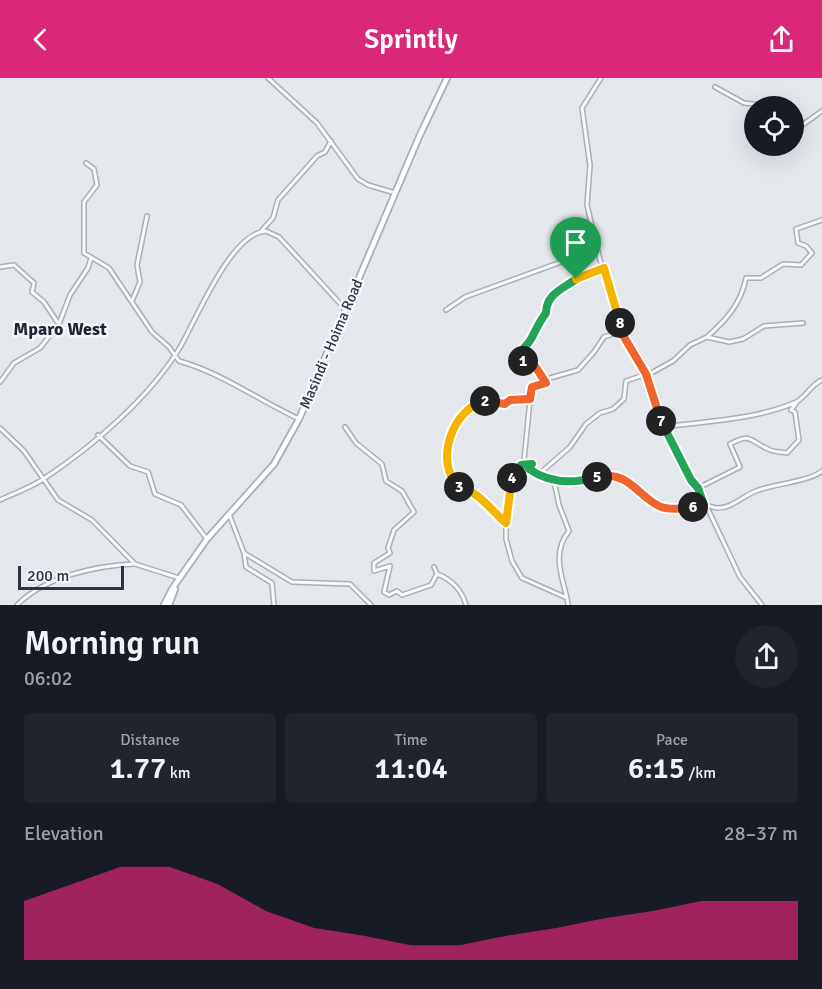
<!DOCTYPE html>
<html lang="en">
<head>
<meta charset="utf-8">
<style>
	body { margin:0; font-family:Signika,sans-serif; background:#20242c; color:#f1f3f6; height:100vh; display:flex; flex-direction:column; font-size:22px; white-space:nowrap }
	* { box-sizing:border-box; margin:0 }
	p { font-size:20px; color:#9ea1a6 }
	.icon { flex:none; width:33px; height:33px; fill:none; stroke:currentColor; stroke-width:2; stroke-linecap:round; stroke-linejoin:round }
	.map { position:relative; height:527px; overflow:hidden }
	.drawer { display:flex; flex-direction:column; background:#171b24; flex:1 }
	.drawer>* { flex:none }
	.tools { position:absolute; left:744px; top:18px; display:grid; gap:12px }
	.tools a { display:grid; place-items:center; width:60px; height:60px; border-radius:50%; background:#171b24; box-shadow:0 6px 24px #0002; font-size:30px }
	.scale { position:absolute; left:18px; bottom:15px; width:106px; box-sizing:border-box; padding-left:6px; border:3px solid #2b3445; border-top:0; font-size:16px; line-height:21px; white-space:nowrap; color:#2b3445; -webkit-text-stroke:4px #f4f6f9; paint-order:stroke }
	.pin { position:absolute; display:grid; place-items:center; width:51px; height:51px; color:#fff; margin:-62px -26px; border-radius:50% 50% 50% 0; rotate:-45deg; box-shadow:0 0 6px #0007 }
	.pin .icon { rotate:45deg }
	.km { position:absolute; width:30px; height:30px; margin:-15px; border-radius:50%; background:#222; color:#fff; font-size:16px; line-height:30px; text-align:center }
	.round { display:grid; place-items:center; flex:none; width:63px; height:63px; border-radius:32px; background:#20242c }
	.head { display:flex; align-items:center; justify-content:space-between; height:102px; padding:0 24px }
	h1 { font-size:33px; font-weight:600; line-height:45px }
	.figures { display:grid; grid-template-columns:repeat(3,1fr); gap:9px; height:102px; padding:6px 24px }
	.figures div { display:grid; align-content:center; border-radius:6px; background:#20242c; text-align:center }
	.figures b { font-size:30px; font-weight:600 }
	.figures small { font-size:16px; font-weight:400 }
	.figures p { font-size:16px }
	.chart { height:168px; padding:12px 24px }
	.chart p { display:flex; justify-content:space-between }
	.chart svg { width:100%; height:108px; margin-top:6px; fill:#db2777; opacity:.7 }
	header { display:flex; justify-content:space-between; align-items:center; height:78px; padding:0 24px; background:#db2777; color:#fff; font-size:27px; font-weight:600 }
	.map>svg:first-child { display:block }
</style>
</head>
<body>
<header><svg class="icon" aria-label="back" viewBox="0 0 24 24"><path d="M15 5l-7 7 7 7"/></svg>Sprintly<svg class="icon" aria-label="share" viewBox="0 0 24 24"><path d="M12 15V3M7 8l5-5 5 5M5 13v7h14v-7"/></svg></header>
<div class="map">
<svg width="822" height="527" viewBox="0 0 822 527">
	<rect width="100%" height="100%" fill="#e4e7ec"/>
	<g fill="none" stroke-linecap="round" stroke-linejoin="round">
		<g stroke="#a9aeb7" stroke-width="6">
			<path id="minor" d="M268 0 317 45 358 101 368 107 395 115
				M601 0 582 30 590 87 587 127 600 182 612 212 624 259 646 296 670 364 698 410 740 499 762 527
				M715 9 744 25 771 28
				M794 53 822 33
				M86 85 94 91 97 107 84 124V175L109 190 152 254 169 269 179 283C222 295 258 322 299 341
				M262 152 273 140 278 122 317 78 325 74 331 63
				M0 189 14 187 34 205 32 214 44 224 58 245
				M132 223 140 204 137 187 147 138
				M446 232 465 219 597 171
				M622 253 604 259 594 274 578 292 550 300 546 305 537 306 531 312 524 382 532 386 529 391C548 404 569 406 592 400 600 398 606 396 615 399 634 403 645 420 662 430 676 430 690 427 704 427 708 427 713 430 718 430 732 430 743 418 756 413 773 406 808 404 822 393
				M707 259C726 242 741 226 746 200H761L783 186 801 187 812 175 806 168 798 165 796 151 822 142
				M0 304 14 285 40 270 59 246 70 217 88 190 91 180
				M546 305 535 288 521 281V272C530 260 536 247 547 235 545 210 583 195 604 190
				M345 349 356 365 382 386 386 403 402 413 414 434 394 452 388 470 390 475 374 485V493L390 488 384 514 389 517 397 513 402 517 431 507 437 496 434 489
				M664 349C707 343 753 342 794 325 805 321 810 307 822 302
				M0 350 24 373 58 422 92 442 135 486 179 500
				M98 357 130 388 148 394 155 416 181 427 207 461
				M531 386 521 387 512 398 506 439V461L512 483 522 500 567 520 568 527
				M538 397 570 369 586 346 600 335 613 331 624 321 626 303 653 294 673 283 690 267 707 259 729 264 743 261 764 248 803 245
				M554 403 559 427 569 453C552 474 561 496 567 520
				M698 410 740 389 730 366C752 354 749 363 768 371 773 374 781 374 787 375L799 362 795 334 791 332 797 324
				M0 422C15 415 32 409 45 400 93 368 149 320 179 271 196 243 230 155 266 153L279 159 346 232
				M229 436 244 475 246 489 272 505 274 527
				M506 445 486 429 472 412 457 408C436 372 455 312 505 326L510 322 530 321
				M244 475 292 504 350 506 371 527
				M437 496C451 501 462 512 466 527
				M17 527C46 498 95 488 134 486"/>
		</g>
		<g stroke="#a9aeb7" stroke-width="8">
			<path id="secondary" d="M164 527 172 511 207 461 274 386 299 341 419 59 447 0
				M169 527 175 511"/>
		</g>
		<use href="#minor" stroke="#f7f8fa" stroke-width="3"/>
		<use href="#secondary" stroke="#fff" stroke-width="4.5"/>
	</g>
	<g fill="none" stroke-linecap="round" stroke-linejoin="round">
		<g stroke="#fff" stroke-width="12">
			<path id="split-1" d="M523 283 519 278C522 270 527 268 531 261 536 252 539 244 546 235 546 216 563 211 576 201"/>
		</g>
		<g stroke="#fff" stroke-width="12">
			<path id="split-2" d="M485 323 505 326 510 322 530 321 532 309 546 305 535 288 523 283"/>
		</g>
		<g stroke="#fff" stroke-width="12">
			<path id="split-3" d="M459 409C433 384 453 330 485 323"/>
		</g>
		<g stroke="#fff" stroke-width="12">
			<path id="split-4" d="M459 409C478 413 491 432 506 445L512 400"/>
		</g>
		<g stroke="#fff" stroke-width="12">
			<path id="split-5" d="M512 400 521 387 532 386 529 391C549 405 573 406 597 399"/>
		</g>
		<g stroke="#fff" stroke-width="12">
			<path id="split-6" d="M597 399C628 392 637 417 659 428 667 432 684 431 693 429"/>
		</g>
		<g stroke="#fff" stroke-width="12">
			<path id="split-7" d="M661 343 691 402 698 410 704 427 693 429"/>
		</g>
		<g stroke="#fff" stroke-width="12">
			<path id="split-8" d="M620 245 624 259 646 296 661 343"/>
		</g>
		<g stroke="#fff" stroke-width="12">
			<path id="split-9" d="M576 201 604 190 620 245"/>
		</g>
		<use href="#split-1" stroke="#22a559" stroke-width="8"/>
		<use href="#split-2" stroke="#f0652b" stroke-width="8"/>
		<use href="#split-3" stroke="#f5b400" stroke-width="8"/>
		<use href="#split-4" stroke="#f5b400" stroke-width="8"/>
		<use href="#split-5" stroke="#22a559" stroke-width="8"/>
		<use href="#split-6" stroke="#f0652b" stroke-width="8"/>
		<use href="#split-7" stroke="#22a559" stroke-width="8"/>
		<use href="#split-8" stroke="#f0652b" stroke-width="8"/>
		<use href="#split-9" stroke="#f5b400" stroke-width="8"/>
	</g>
	<g text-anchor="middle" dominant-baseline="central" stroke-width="5" stroke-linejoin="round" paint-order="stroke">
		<g font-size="15" fill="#2b3445" stroke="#f4f6f9">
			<text transform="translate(331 266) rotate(-67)">Masindi - Hoima Road</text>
		</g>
		<g font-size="18" font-weight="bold" fill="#1d2536" stroke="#f4f6f9">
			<text x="60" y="251">Mparo West</text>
		</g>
	</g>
</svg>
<div class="tools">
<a><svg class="icon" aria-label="locate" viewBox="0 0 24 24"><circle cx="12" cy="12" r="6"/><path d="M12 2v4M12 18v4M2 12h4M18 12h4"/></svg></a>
</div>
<div class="scale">200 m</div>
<div class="pin" style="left:576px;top:201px;background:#1e9e55"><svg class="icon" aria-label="arrive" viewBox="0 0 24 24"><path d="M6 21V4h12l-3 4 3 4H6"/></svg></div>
<b class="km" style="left:523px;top:283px">1</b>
<b class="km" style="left:485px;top:323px">2</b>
<b class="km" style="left:459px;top:409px">3</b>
<b class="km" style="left:512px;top:400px">4</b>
<b class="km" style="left:597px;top:399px">5</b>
<b class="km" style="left:693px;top:429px">6</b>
<b class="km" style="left:661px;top:343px">7</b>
<b class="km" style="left:620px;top:245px">8</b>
</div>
<section class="drawer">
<div class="head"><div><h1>Morning run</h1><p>06:02</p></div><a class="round"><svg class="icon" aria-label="share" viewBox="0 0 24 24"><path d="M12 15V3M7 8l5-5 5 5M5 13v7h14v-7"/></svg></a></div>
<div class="figures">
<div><p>Distance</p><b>1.77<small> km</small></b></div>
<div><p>Time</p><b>11:04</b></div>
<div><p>Pace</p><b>6:15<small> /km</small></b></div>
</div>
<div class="chart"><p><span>Elevation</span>28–37 m</p>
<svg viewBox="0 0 160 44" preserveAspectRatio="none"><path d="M0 44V20L10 13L20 6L30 6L40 13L50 24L60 31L70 34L80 38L90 38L100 34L110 31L120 27L130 24L140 20L150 20L160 20V44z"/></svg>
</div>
</section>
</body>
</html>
